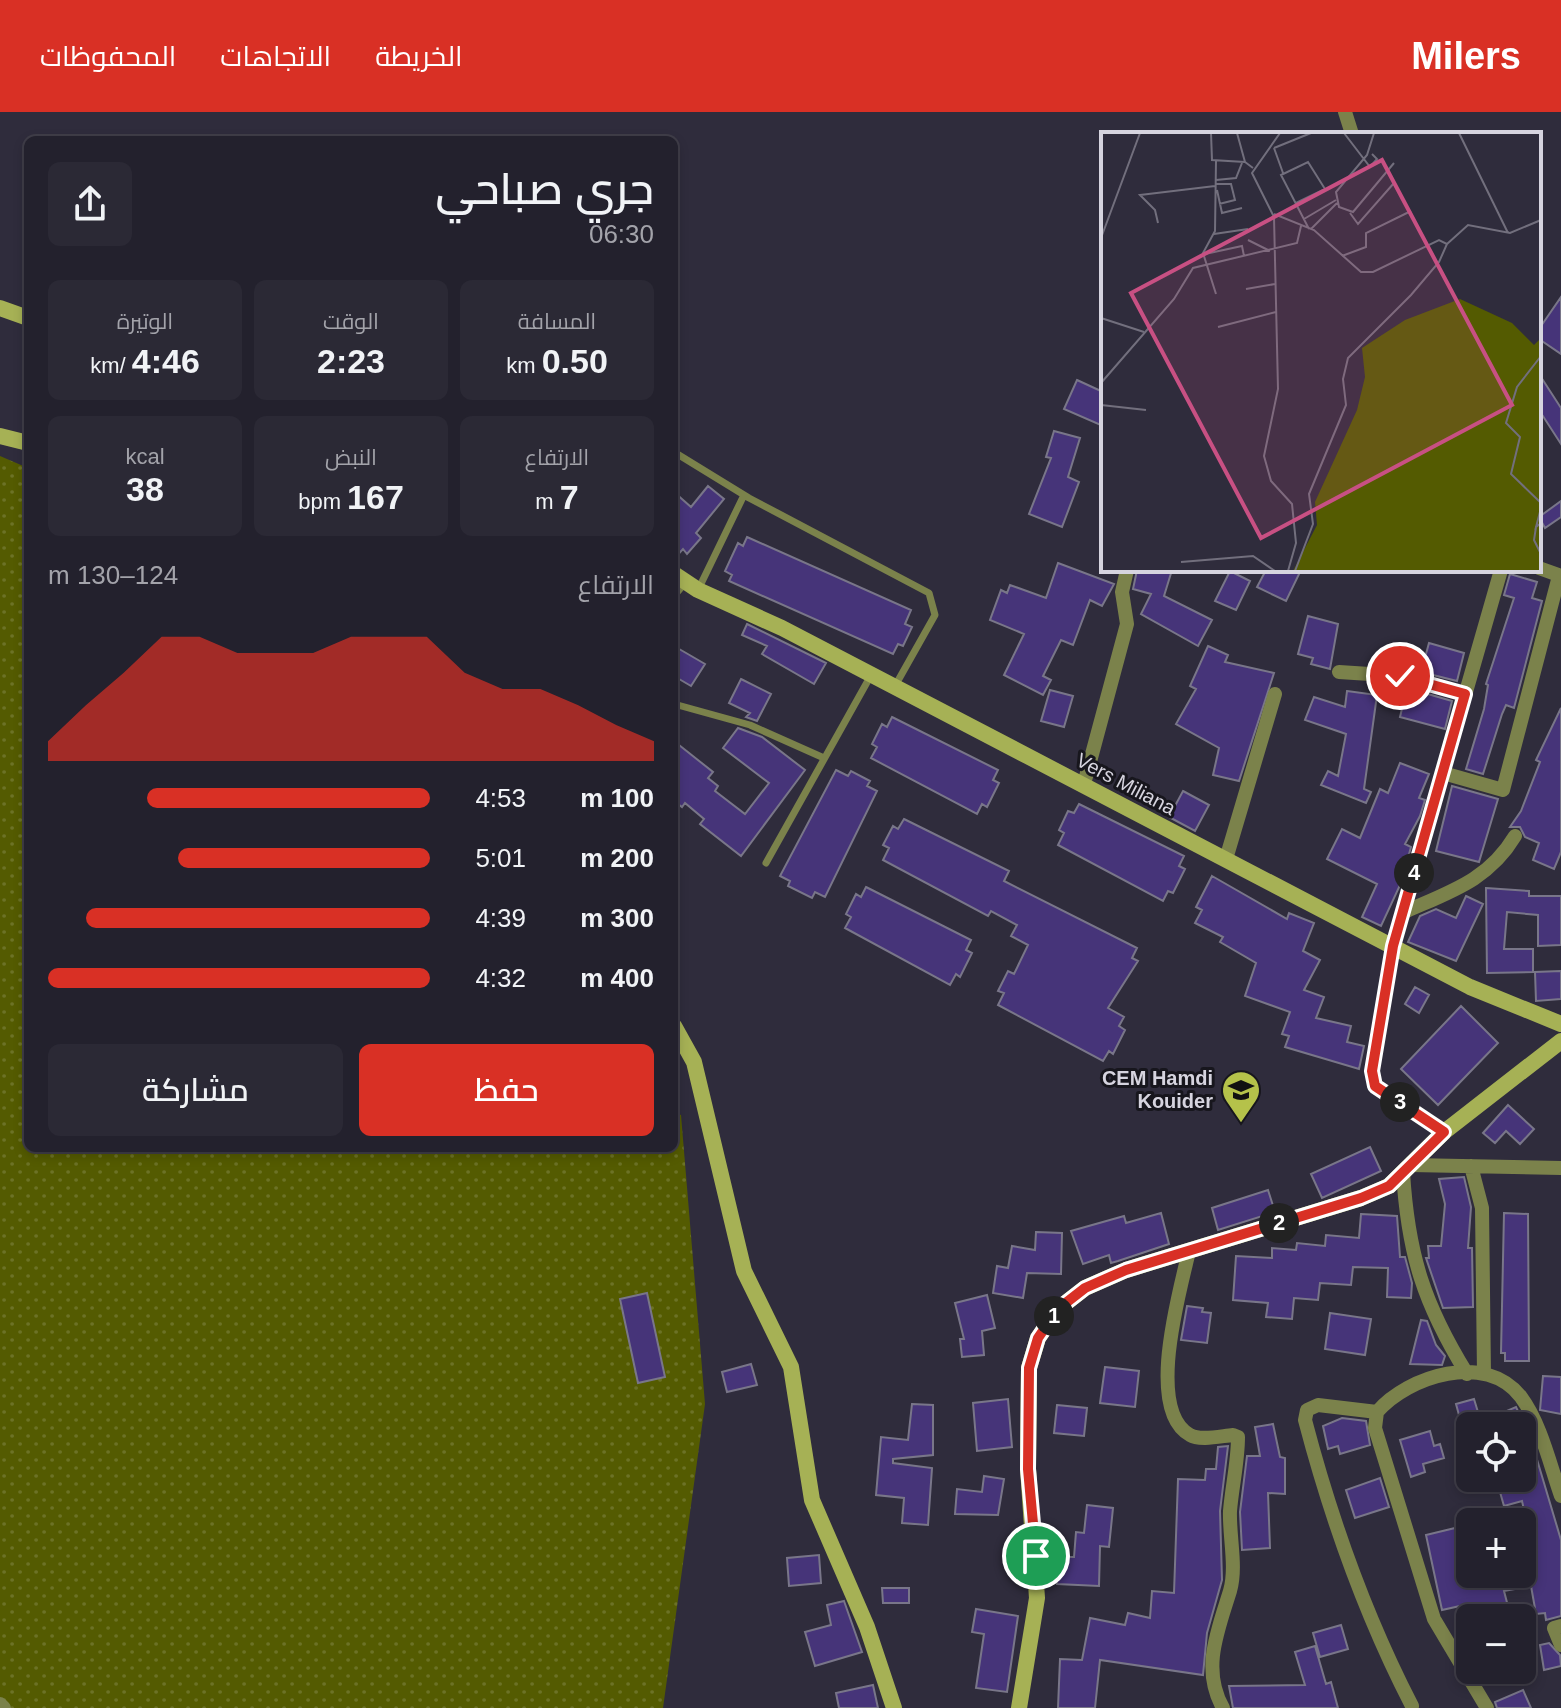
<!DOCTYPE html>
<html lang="ar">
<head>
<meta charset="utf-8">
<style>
	body { margin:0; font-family:Helvetica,Cairo,sans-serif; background:#2b2935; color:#f1f3f6; direction:rtl; height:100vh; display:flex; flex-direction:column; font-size:30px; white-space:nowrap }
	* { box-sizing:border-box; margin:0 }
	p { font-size:26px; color:#a3a3aa }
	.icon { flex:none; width:44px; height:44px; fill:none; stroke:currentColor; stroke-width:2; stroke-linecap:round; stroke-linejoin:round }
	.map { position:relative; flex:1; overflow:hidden; direction:ltr }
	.drawer { position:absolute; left:24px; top:24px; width:654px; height:1016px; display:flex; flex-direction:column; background:#23212d; border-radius:12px; box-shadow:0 4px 12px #0003,0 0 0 2px #403e49; direction:rtl }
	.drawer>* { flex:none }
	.controls { position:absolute; left:1456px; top:1300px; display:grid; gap:16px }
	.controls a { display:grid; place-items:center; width:80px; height:80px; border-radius:12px; background:#23212d; box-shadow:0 4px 12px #0003,0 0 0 2px #403e49; font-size:40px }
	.pin { position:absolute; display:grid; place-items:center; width:68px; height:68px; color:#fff; margin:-34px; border:4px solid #fff; border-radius:50%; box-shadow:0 2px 8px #0007 }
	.km { position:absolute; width:40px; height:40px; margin:-20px; border-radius:50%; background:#222; color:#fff; font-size:22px; line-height:40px; text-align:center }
	.round { display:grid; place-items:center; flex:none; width:84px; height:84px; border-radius:12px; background:#2b2935 }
	.head { display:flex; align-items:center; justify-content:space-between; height:136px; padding:0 24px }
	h1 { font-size:44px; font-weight:600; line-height:60px }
	.metrics { display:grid; grid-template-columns:repeat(3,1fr); gap:12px; height:136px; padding:8px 24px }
	.metrics div { display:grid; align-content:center; border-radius:12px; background:#2b2935; text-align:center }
	.metrics b { font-size:34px; font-weight:600 }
	.metrics small { font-size:22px; font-weight:400 }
	.metrics p { font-size:22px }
	.chart { height:224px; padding:16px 24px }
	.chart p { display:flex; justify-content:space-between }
	.chart svg { width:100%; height:144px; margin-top:8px; fill:#d93025; opacity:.7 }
	.cta { display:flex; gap:16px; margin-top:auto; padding:16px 24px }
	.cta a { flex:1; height:92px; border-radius:12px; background:#d93025; color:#fff; font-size:32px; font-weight:600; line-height:92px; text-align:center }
	.cta a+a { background:#2b2935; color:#f1f3f6 }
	ul { padding:0 24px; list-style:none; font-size:26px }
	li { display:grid; grid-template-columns:128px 96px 1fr; align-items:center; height:60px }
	li i { height:20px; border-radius:10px; background:#d93025 }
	header { display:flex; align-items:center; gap:48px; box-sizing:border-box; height:112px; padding:0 40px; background:#d93025; color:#fff }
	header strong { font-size:38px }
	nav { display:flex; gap:44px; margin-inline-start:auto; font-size:28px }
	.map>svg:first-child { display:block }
</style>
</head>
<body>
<header>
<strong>Milers</strong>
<nav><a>الخريطة</a><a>الاتجاهات</a><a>المحفوظات</a></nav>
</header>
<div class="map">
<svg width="1561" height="1596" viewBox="0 0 1561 1596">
	<defs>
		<pattern id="grass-dots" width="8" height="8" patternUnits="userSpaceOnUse" patternTransform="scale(2)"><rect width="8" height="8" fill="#545b01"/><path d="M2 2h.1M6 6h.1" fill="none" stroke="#6c7226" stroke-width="1.8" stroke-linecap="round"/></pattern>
	</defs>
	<rect width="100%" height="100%" fill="#2f2c3c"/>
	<path fill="url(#grass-dots)" d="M0 344 28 356V1036H674V1001L681 1003 705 1292 663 1596H0Z"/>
	<path fill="#463479" stroke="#797689" stroke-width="2" d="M1561 185V242L1539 227V217Z
		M1539 262 1561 296V332L1539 298Z
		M1077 268 1103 280V314L1064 297Z
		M1054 319 1080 326 1068 365 1079 370 1062 415 1029 402 1051 346 1046 345Z
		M708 374 724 387 696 421 701 426 687 442 683 437 674 447V380L691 395Z
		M1561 389V405L1545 416 1539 405Z
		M747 425 911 498 905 512 912 515 903 534 898 532 893 542 729 469 732 463 725 459 738 431 743 434Z
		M1058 451 1114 472 1102 494 1090 488 1073 533 1061 528 1043 564 1051 568 1043 583 1004 563 1024 522 990 508 1001 478 1007 481 1010 473 1046 486Z
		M1137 458H1172L1164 484 1212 508 1198 534 1141 502 1151 482 1133 477Z
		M1266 458H1301L1286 489 1257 475Z
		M1230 459 1250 469 1236 498 1215 489Z
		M1510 462 1537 470 1532 486 1542 489 1514 596 1506 593 1502 602 1483 662 1466 657 1484 597 1488 573 1486 572 1514 486 1504 483Z
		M1308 504 1338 512 1330 557 1311 552 1313 546 1298 542Z
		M747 512 826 551 814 572 762 542 767 534 742 523Z
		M1429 531 1464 541 1457 569 1421 560Z
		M674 534 705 552 691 574 674 564Z
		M1208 534 1228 543 1225 550 1274 561 1239 669 1213 663 1219 636 1176 612 1196 577 1190 574Z
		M741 567 771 582 757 609 746 605 750 601 729 591Z
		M1407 576 1452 589 1445 617 1400 605Z
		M1050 578 1073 584 1064 615 1041 609Z
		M1347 579 1377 583 1364 677 1371 680 1366 691 1321 673 1328 659 1338 664 1346 622 1305 608 1314 585 1345 595Z
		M1561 596V740L1554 757 1533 748 1539 731 1525 725 1520 715H1510L1521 699 1540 650 1536 648Z
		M892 605 998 658 993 668 999 671 987 695 982 692 977 702 871 646 877 635 872 632 882 612 887 615Z
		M738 616 762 625 805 658 741 744 700 712 704 707 685 691 682 695 674 689V629L713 660 708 666 718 674 715 679 745 702 769 671 723 636Z
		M1400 651 1429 662 1419 686 1425 688 1420 704 1405 732 1411 735 1401 771 1381 814 1362 805 1377 772 1327 747 1342 717 1360 726 1380 677 1388 681Z
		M836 658 848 664 851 659 870 669 867 674 877 679 825 785 815 780 812 786 788 774 790 769 780 764Z
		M1452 674 1498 687 1479 750 1436 739Z
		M1183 679 1209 693 1195 719 1169 705Z
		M1079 692 1184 744 1179 754 1185 757 1173 781 1168 779 1163 789 1058 733 1064 721 1059 718 1068 699 1074 701Z
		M904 707 1009 759 1004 769 1137 836 1132 846 1138 849 1108 896 1124 905 1119 914 1125 918 1113 942 1109 939 1103 949 998 893 1004 881 998 879 1008 859 1014 862 1028 833 1011 824 1017 813 991 799 988 804 883 748 889 736 883 733 893 714 898 717Z
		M1212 764 1287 807 1289 801 1314 811 1303 839 1320 848 1304 878 1324 885 1316 906 1351 914 1347 930 1364 934 1359 957 1285 935 1289 924 1282 922 1290 900 1245 884 1256 851 1220 830 1223 825 1195 811 1202 798 1196 795Z
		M866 775 971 828 966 838 972 841 960 865 956 862 950 873 845 816 851 805 846 802 856 782 861 785Z
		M1486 776 1529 779V784H1561V833L1538 834V803L1507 800 1504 837H1533V860L1487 861Z
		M1466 784 1483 792 1456 849 1408 830 1420 804 1436 797 1456 806Z
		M1561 859V887L1536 889 1535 860Z
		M1415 875 1429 883 1419 901 1405 892Z
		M1461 894 1498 931 1438 993 1401 957Z
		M1508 993 1534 1017 1520 1032 1506 1019 1495 1031 1483 1021Z
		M1370 1035 1381 1059 1322 1086 1311 1062Z
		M1464 1065 1471 1095 1468 1136H1472L1473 1195 1443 1196 1426 1146H1429L1428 1134H1441L1445 1092 1439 1067Z
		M1268 1078 1275 1100 1218 1118 1212 1096Z
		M1161 1101 1169 1132 1118 1149 1111 1151 1109 1143 1083 1152 1071 1119 1124 1104 1126 1111Z
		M1504 1101 1528 1102 1529 1249H1505V1241H1501Z
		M1361 1102 1397 1104 1400 1145H1405L1412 1171 1411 1186 1387 1185 1388 1156 1353 1155 1351 1173 1320 1171 1318 1188 1294 1186 1292 1207 1266 1205 1268 1191 1233 1188 1236 1144 1272 1146V1136L1296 1138 1297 1131 1325 1134 1326 1123 1359 1126Z
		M1036 1120 1062 1121 1061 1162 1027 1161 1023 1186 993 1181 997 1154 1008 1156 1012 1134 1035 1138Z
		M647 1181 665 1265 638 1271 620 1187Z
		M987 1183 995 1216 982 1219 984 1243 962 1245 960 1227H964L955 1191Z
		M1187 1194 1203 1196 1202 1200 1211 1201 1207 1231 1181 1228Z
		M1330 1201 1371 1207 1365 1243 1325 1237Z
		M1421 1208 1427 1209 1436 1233 1445 1244 1442 1253 1410 1252Z
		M751 1252 757 1273 727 1280 722 1260Z
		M1105 1255 1139 1259 1135 1295 1100 1291Z
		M1543 1264 1561 1265V1302L1540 1298Z
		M1008 1287 1012 1335 977 1339 973 1291Z
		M1474 1287 1481 1310 1516 1295 1530 1324 1561 1428V1504L1546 1508 1545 1501 1536 1502 1531 1474 1504 1479 1511 1506H1463L1460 1494 1442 1498 1426 1423 1455 1416 1467 1465 1522 1462V1450L1535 1446 1522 1389 1504 1394 1496 1366H1522V1314H1462L1456 1292Z
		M912 1292 933 1293V1343L893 1347V1351L932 1356 928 1413 902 1411 904 1386 876 1383 881 1325 908 1328Z
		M1057 1293 1087 1296 1084 1324 1054 1321Z
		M1342 1306 1366 1309 1370 1333 1340 1342 1338 1334 1328 1337 1323 1314Z
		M1273 1312 1280 1345 1285 1346V1382L1268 1381 1270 1436 1242 1438 1240 1400 1247 1344H1260L1255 1315Z
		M1430 1319 1434 1334 1440 1332 1444 1346 1423 1352 1425 1360 1411 1365 1400 1328Z
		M1228 1334 1220 1399 1222 1468 1207 1521 1203 1563 1100 1548 1095 1596H1058L1060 1547 1082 1548 1090 1506 1125 1513 1128 1501 1150 1506 1152 1479 1174 1481 1178 1367 1205 1368 1206 1357H1216L1218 1335Z
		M984 1364 1004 1367 998 1403 955 1402 957 1377 982 1380Z
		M1380 1366 1389 1395 1355 1406 1346 1378Z
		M1087 1393 1113 1396 1109 1435 1100 1434 1099 1474 1057 1472 1058 1445H1074L1076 1420 1084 1421Z
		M819 1443 821 1471 789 1474 787 1446Z
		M882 1476H909V1491H883Z
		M844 1489 862 1540 815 1554 805 1520 831 1513 827 1493Z
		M976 1497 1018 1504 1007 1580 976 1576 984 1522 972 1520Z
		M1341 1513 1348 1537 1320 1545 1313 1521Z
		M1549 1531 1560 1543 1561 1554 1544 1558 1540 1533Z
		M1315 1534 1326 1572 1331 1570 1338 1596H1233L1229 1574 1305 1573 1295 1540Z
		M873 1573 878 1596H839L836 1581Z
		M1523 1578 1531 1596H1497L1495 1590Z"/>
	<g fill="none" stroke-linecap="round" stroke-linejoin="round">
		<path stroke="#7b824b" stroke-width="7" d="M674 340 749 386 929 481 935 503 895 574
			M698 478 744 383
			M674 484 686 470
			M674 592 750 613 824 646
			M766 751 870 565"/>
		<path stroke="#7b824b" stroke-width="14" d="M1345 0 1352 22
			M1539 456 1561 464
			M1339 560 1400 564 1465 582
			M1443 661 1503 678 1559 464
			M1084 672 1127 512 1122 480 1127 458
			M1226 747 1275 582
			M1402 801C1449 780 1488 769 1515 724
			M1444 1020 1375 974 1372 959 1393 834 1501 458
			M1411 1053 1561 1056
			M1471 1054 1482 1096 1484 1262
			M1403 1060C1408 1143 1424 1192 1467 1262
			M1189 1139C1180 1179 1145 1298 1190 1323 1200 1329 1221 1324 1233 1323L1238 1325C1238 1350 1232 1374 1230 1399 1229 1424 1237 1455 1230 1479 1218 1518 1201 1557 1223 1596
			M1377 1300 1318 1293 1307 1298 1305 1308C1331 1407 1365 1503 1412 1594
			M1561 1514 1554 1516 1561 1533
			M0 1592 4 1596
			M1487 1596 1434 1507 1375 1316 1377 1300C1408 1264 1486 1239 1521 1285 1541 1312 1550 1353 1561 1384"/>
		<path stroke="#a6b155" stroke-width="16" d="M0 196 28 206
			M0 324 28 331
			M674 462 698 478 782 516 1470 875 1561 912
			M674 914 694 950 744 1159 791 1255 812 1388 867 1515 894 1596
			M1019 1596 1037 1486 1028 1357 1029 1256 1038 1226 1058 1197 1085 1176 1126 1158 1361 1086 1389 1074 1444 1020 1561 929"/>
	</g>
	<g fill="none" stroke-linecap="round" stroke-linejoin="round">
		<g stroke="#fff" stroke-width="16">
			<path id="route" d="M1036 1444 1028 1357 1029 1256 1038 1226 1058 1197 1085 1176 1126 1158 1361 1086 1389 1074 1444 1020 1375 974 1372 959 1393 834 1465 582 1400 564"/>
		</g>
		<use href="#route" stroke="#d93025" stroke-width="10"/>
	</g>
	<defs>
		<g id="school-pin" transform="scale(2)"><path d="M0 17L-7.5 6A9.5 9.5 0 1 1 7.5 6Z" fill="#b5c24a" stroke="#17161d"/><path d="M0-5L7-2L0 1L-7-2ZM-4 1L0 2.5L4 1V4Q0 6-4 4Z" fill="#111"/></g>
	</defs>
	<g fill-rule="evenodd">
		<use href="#school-pin" x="1241" y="978"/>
	</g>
	<g text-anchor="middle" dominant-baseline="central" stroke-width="6" stroke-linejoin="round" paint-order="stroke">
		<g font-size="20" fill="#d6d4df" stroke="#17161d">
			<text transform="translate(1126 672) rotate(28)">Vers Miliana</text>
		</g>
		<g font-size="20" font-weight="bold" fill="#d6d4df" stroke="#17161d" text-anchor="end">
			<text x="1213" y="966">CEM Hamdi<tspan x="1213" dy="23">Kouider</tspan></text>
		</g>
	</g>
	<g transform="translate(1101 20)">
		<rect width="440" height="440" fill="#2f2c3c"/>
		<path d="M359 167 411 191 433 213 440 206V439H192L216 393 214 370 256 278 264 245 261 216 304 188Z" fill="#545b01"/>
		<path fill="none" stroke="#726f7d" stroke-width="2" d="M110 1 111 28 144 30M136 1 144 30 152 36M179 1 151 41 173 85 177 257 163 324 170 349 191 372 195 411 187 439M243 1 269 35 276 27 271 22M273 1 266 23 235 60 238 75 252 80 293 31M358 1 407 101M173 16 210 1M173 16 182 41M115 48 135 46 141 31M115 52H130L134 68 118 72M116 58 121 81 141 76M195 71 224 57 207 30 180 43 208 97M249 81 257 92 293 51M173 82 213 98 260 140H272L338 108 346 112 338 130 310 163 247 226 242 247 245 273 208 362 212 392 194 439M203 87 235 68M57 91 54 78 39 63 114 54M210 97 236 71M113 102 147 97M0 106 39 1M147 108 169 119M346 112 367 93 409 101 440 88M104 122 141 114 143 124M241 124 265 115V101L310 79M145 157 174 152M115 162 102 121 114 99 115 29M0 186 43 200M117 195 175 180M440 224 416 255 405 291 419 305 410 342 440 371M0 251 73 167 92 136 196 111 200 94M0 273 45 278M440 376 435 395 440 391M435 395 433 408 440 422M80 430 152 424 174 439"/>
		<path fill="#c85083" fill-opacity="0.15" stroke="#c85083" stroke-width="4" d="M281 28 411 273 160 406 30 161Z"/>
		<rect width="440" height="440" fill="none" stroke="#d6d4df" stroke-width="4"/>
	</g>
</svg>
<div class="controls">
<a><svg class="icon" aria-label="locate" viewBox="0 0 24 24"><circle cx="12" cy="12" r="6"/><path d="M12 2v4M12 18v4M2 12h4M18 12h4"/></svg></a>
<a>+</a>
<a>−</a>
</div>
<div class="pin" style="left:1036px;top:1444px;background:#1e9e55"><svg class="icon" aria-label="arrive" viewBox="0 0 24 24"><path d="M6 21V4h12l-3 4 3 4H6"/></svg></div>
<div class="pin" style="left:1400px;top:564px;background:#d93025"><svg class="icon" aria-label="check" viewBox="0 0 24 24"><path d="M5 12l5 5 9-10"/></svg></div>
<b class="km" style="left:1054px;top:1204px">1</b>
<b class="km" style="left:1279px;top:1111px">2</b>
<b class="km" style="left:1400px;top:990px">3</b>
<b class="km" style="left:1414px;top:761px">4</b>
<section class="drawer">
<div class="head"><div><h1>جري صباحي</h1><p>06:30</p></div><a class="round"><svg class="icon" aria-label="share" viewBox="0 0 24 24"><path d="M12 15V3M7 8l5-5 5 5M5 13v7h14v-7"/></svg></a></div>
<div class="metrics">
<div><p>المسافة</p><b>0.50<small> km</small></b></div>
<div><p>الوقت</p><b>2:23</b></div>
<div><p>الوتيرة</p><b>4:46<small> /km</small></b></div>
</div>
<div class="metrics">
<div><p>الارتفاع</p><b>7<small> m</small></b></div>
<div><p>النبض</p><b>167<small> bpm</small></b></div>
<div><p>kcal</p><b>38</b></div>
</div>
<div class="chart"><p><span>الارتفاع</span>124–130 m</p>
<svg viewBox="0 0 160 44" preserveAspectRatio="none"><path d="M0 44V38L10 27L20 17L30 6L40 6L50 11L60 11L70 11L80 6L90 6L100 6L110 17L120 22L130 22L140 27L150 33L160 38V44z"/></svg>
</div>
<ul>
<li><b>100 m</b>4:53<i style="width:74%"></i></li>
<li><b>200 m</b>5:01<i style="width:66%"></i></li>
<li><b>300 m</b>4:39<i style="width:90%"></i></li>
<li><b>400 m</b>4:32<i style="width:100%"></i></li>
</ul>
<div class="cta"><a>حفظ</a><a>مشاركة</a></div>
</section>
</div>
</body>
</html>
